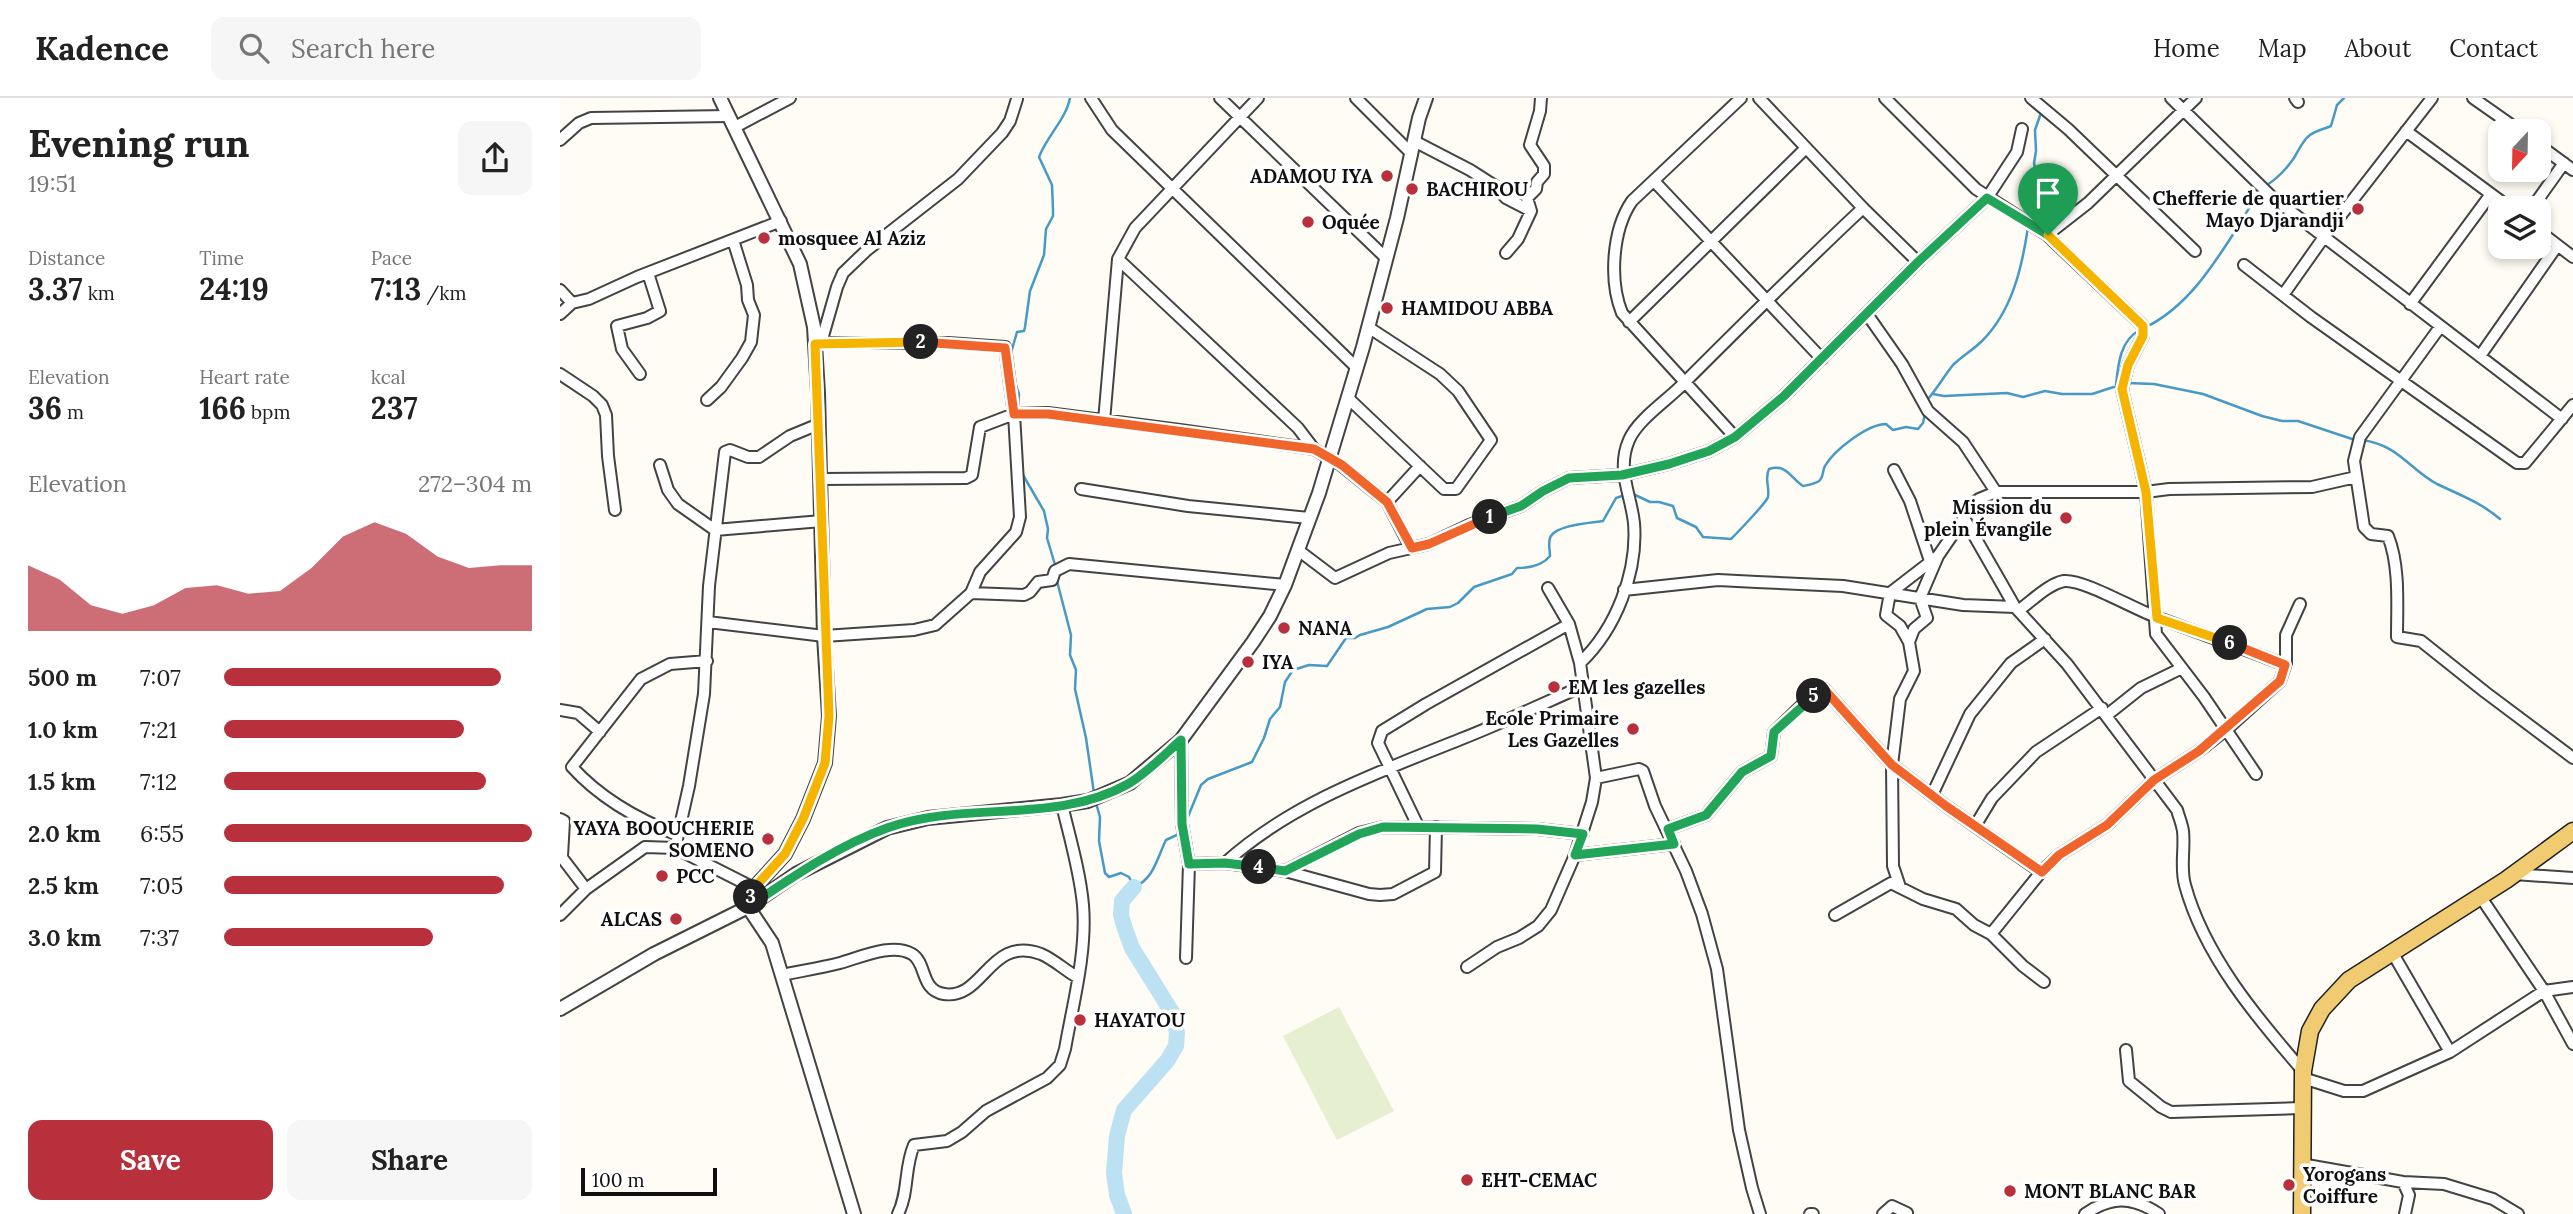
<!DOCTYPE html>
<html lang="en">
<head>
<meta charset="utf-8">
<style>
	body { margin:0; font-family:Lora,serif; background:#f6f6f6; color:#222; height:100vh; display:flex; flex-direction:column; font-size:26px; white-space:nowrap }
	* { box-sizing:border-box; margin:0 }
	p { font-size:23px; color:#767676 }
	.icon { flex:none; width:38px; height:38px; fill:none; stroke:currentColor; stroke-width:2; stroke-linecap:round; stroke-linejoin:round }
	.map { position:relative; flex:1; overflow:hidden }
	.panel { display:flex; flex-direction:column; background:#fff; width:560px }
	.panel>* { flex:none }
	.needle { width:46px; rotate:202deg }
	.fabs { position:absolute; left:1928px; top:21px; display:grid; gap:14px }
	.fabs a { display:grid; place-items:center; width:63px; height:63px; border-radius:14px; background:#fff; box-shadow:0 4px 10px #0003; font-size:35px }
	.scale { position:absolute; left:21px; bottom:18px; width:136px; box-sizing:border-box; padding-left:7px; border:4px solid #101010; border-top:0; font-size:19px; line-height:24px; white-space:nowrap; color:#101010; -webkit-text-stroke:5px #fff; paint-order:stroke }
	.pin { position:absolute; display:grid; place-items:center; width:60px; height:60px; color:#fff; margin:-72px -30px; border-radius:50% 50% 50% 0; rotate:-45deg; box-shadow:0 0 7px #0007 }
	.pin .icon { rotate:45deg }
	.km { position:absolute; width:35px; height:35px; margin:-18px; border-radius:50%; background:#222; color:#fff; font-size:19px; line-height:35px; text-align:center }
	.round { display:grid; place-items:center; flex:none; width:74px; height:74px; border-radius:14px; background:#f6f6f6 }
	.head { display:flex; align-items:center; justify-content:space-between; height:119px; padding:0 28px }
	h1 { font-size:38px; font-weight:700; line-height:52px }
	.metrics { display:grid; grid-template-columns:repeat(3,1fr); gap:10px; height:119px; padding:7px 28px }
	.metrics div { display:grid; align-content:center }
	.metrics b { font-size:30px; font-weight:700 }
	.metrics small { font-size:19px; font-weight:400 }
	.metrics p { font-size:19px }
	.chart { height:196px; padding:14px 28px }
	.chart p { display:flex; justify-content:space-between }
	.chart svg { width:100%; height:126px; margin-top:7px; fill:#b9303d; opacity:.7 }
	.action { display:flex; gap:14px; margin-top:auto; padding:14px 28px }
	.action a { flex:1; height:80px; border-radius:14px; background:#b9303d; color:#fff; font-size:28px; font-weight:700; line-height:80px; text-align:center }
	.action a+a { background:#f6f6f6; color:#222 }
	ul { padding:0 28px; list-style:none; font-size:23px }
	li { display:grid; grid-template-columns:112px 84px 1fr; align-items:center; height:52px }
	li i { height:18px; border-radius:9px; background:#b9303d }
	header { display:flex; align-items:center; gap:42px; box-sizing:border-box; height:98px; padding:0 35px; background:#fff; border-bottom:2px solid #e0e0e0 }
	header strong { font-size:33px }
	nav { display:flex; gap:38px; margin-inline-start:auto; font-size:24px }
	.search { width:490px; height:63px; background:#f6f6f6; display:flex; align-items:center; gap:18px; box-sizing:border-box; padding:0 24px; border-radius:14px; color:#767676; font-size:26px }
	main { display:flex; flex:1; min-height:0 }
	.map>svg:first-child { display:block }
</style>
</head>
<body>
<header>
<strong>Kadence</strong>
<div class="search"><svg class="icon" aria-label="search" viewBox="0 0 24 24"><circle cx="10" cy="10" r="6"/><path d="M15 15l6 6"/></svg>Search here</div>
<nav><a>Home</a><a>Map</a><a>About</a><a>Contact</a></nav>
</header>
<main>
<section class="panel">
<div class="head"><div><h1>Evening run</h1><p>19:51</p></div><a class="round"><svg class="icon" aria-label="share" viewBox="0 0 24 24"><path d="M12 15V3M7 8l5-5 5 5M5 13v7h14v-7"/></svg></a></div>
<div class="metrics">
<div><p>Distance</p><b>3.37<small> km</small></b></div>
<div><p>Time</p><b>24:19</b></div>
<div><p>Pace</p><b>7:13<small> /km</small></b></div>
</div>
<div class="metrics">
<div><p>Elevation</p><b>36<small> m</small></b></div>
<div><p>Heart rate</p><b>166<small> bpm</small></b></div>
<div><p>kcal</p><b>237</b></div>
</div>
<div class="chart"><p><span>Elevation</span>272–304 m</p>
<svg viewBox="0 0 160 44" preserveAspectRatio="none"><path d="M0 44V21L10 26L20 35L30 38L40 35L50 29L60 28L70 31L80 30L90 22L100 11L110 6L120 10L130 18L140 22L150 21L160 21V44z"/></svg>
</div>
<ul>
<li><b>500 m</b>7:07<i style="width:90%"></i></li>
<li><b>1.0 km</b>7:21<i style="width:78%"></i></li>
<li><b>1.5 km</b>7:12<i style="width:85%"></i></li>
<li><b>2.0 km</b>6:55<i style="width:100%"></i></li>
<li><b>2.5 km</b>7:05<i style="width:91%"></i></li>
<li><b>3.0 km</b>7:37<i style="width:68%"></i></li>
</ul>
<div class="action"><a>Save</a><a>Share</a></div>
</section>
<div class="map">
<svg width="2013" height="1116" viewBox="0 0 2013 1116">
	<rect width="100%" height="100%" fill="#fefcf4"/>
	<path fill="#e6efd0" d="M779 909 834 1013 777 1042 723 938Z"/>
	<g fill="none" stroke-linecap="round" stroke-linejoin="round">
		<path stroke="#4799c6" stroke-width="2.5" d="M1707 87C1718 80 1727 70 1734 60 1739 52 1742 43 1750 37 1755 33 1764 31 1771 28L1777 7 1784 0
			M1469 119 1480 91 1474 65 1476 53 1475 32 1482 12
			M1586 229C1629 208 1656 163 1681 124 1687 113 1694 101 1702 92
			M451 255 457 234 464 233 465 229 470 193 484 157 486 131 493 118V112L492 87 479 59C487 38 506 21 510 0
			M455 285 459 296 458 309
			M1567 285 1594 286 1643 296 1702 318 1722 323H1738L1795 342
			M1556 287C1558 267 1560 242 1580 232
			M1373 296 1384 298 1447 295 1463 299 1485 293 1502 296H1532L1560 287
			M1367 302C1377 291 1384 278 1393 267 1402 258 1413 252 1422 243 1452 213 1462 170 1468 129
			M1802 342C1839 347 1849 371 1877 386 1900 397 1920 404 1940 421
			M463 377 484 413 488 431 487 440 496 470
			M1071 395 1090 404H1099L1113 408 1117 420 1136 429 1143 439 1171 441C1177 435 1206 405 1208 399 1210 389 1204 381 1209 371 1227 365 1231 381 1243 388 1248 387 1255 386 1259 383 1264 379 1262 373 1265 368 1274 352 1308 326 1326 326L1333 332 1346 329 1358 331 1363 325 1365 315
			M497 483 511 537 510 557 516 572 515 591 526 640 534 695
			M536 705 540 719 539 743 545 775 549 779 561 775 569 779 574 789C594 781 597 760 606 742L619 736
			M627 721 641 687 648 681 692 664 704 640 710 621 720 609 725 584 733 572 749 567 767 568 786 540H795L800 537 828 529 867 511 890 509 898 505 914 489 952 476 957 470C969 470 982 468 990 458 990 452 988 446 990 440 994 427 1030 425 1043 423L1056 400 1065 397"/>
		<path stroke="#bbe1f3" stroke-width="16" d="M564 1116 557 1097 554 1075 557 1038 564 1012 607 963 616 948 617 935 613 916 572 850 564 828 561 817 562 803 574 789"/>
		<g stroke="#434343" stroke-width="14">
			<path id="minor" d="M531 0 552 32 797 270
				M660 0 826 160
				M796 0 852 56
				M1199 0 1303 110 1358 164
				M1325 0 1416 91 1487 137 1583 228V238L1568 267 1562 291 1586 394 1596 536 1644 599 1696 676
				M1471 0 1508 31 1635 153
				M1611 0 1712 99 2002 321
				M1735 0 1738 4
				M1913 0 1960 33
				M175 29 230 0
				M1846 33 1950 110
				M0 42 19 25 31 20 169 18
				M854 43 910 72 935 88 946 100 971 113
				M1979 47 2013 72
				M1094 83 1262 261
				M1972 110 2004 65
				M1979 133 2013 159
				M1487 137 1528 105 1636 0
				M946 155 958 141 971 113 967 100 976 91 977 84 984 76V68L970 47 980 13 981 0
				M558 161 575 130 698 0
				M1684 167 1751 219 1957 365H1965L2013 307
				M0 192 12 205 29 201 77 179 221 123
				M1723 197 1764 139 1872 0
				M1850 206 1931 96
				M0 216 12 205
				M1307 216 1342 266 1368 313 1403 344 1436 394
				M1069 224 1246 50
				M1880 229 1800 339 1794 363 1804 429 1811 436 1828 438C1840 468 1837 507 1837 539L1861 543 1925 594 2013 660
				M255 246 261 245 277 189 283 175 307 152 398 81 442 35 450 23 457 1
				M1920 258 1997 148
				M0 276 33 298 42 307 46 317 48 358 55 412
				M80 276 62 251 57 228 87 220 100 213 88 175
				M788 300 884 391H896L931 342 898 293 880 276 808 229
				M147 302 161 289 182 260 191 244 194 217 188 202 187 187 173 142
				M544 323 558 161 738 330 754 351
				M1175 339 1062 215C1049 183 1052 132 1072 103L1181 0
				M100 367 108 392 118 406 155 432 262 423
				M1334 372 1350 403 1370 463
				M261 381 406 380 412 377 420 329 454 316 488 315 620 332 754 351 781 367 827 404 851 450
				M521 391 628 408 749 420
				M827 404 860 368
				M1404 420 1455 509 1507 566 1617 712C1619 719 1622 726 1623 733 1625 751 1620 770 1625 787 1644 857 1696 919 1743 973
				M738 452 775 480 829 455 869 446 909 427 961 408 983 393 1009 380 1062 377 1109 366 1149 353 1175 339 1224 298 1358 164 1427 100 1457 54 1462 31
				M1064 492 1158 482 1197 484 1283 488 1403 507 1455 509
				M411 495 464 497 470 494 478 484 492 482 495 473 509 466 725 487
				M1459 512C1472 503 1488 486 1504 483 1524 481 1577 513 1599 520 1641 536 1683 550 1725 567
				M148 524 264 538 354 532 375 527 411 495 420 474 456 434 460 419 454 316 445 249 388 245H261
				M1349 544 1354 531 1367 520 1360 500 1378 458
				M1020 565C1056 531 1078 474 1074 425 1071 396 1056 372 1069 342 1078 321 1108 302 1124 285 1183 226 1242 167 1303 110
				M0 612 18 615 40 634
				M1547 617 1581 590 1622 570
				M621 642 622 726 629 766 665 765 725 773 809 796 820 797 833 796 875 774 876 729
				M1036 680 1079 671 1083 673 1095 708 1126 773 1142 816 1157 871 1179 1032 1192 1090 1200 1116
				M1372 697 1410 616 1451 565 1485 541
				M0 721 4 723 2 758
				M858 728 818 645 822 633 866 606 1009 526
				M1415 728 1432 700 1476 654 1542 610
				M1108 731 1146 717 1182 674 1211 658 1214 634 1241 608 1264 591 1332 667 1386 708 1481 774
				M118 737C79 722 41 701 12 669L81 581 110 566 147 563
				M115 750 129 688 144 596 149 488 165 354 170 352 188 359H199L230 338 259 326
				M0 757 26 791
				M1015 757 1114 746
				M665 765C731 705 819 674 901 641 942 625 982 606 1023 588
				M725 773 799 735 823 729 977 731 1023 736
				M1954 776 2013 780
				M1340 789 1333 768 1332 667 1340 601 1354 573 1349 544 1340 528 1326 517 1330 495 1378 458 1404 420 1407 411 1419 401 1436 394H1586L1609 391 1752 389 1796 379
				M1920 798 1984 893 2013 946
				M0 817 26 791 85 749 115 750 194 790
				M1275 817 1331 785 1363 801 1396 811 1414 827 1431 836 1463 868 1484 884
				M1431 836 1481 774 1499 757 1547 727 1594 682 1639 653 1667 631 1720 583 1726 565V537L1740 506
				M1832 854 1890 954
				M626 860 629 766
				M907 869 937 849 959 840 978 828 991 812 1015 757 1032 704 1036 680 1020 565 1009 526 988 490
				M222 877C241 873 260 870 280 865 299 860 332 844 352 856 367 865 360 892 384 896 424 902 429 837 481 856 493 861 505 872 517 879
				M1566 952 1569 983 1601 1009 1611 1014 1741 1010
				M1743 980 1784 993H1803L1890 954 1984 893 2013 889
				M1741 1066 1843 1084 1884 1086 1933 1101 1958 1116
				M1843 1084 1849 1097 1845 1116
				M338 1116C349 1094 344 1070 354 1047L387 1043 402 1034 426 1013 487 980 500 967 505 951C513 905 527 854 523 807 520 774 510 740 502 707
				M1250 1116H1253
				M1323 1116 1332 1108 1347 1115
				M1525 1116C1551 1098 1572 1098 1599 1116"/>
		</g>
		<g stroke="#434343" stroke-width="16">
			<path id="tertiary" d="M160 0 240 166 254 229 258 295 264 538 269 618 265 665 243 721 225 756 194 790 188 809 212 845 294 1116
				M0 911 94 856 188 809 236 776 327 730 368 720 502 707 528 703 570 685 621 642 693 544 710 518 725 487 759 395 803 249 837 120 859 20 866 0"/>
		</g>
		<g stroke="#212121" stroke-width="19">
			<path id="primary" d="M1742 1116 1743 973 1750 933 1762 911 1789 882 1946 782 2013 733"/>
		</g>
		<use href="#minor" stroke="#fff" stroke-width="10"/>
		<use href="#tertiary" stroke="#fff" stroke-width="12"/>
		<use href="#primary" stroke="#f0cb72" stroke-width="16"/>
	</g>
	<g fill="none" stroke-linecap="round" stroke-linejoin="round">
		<g stroke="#fff" stroke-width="14">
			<path id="split-1" d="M930 419 961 408 983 393 1009 380 1062 377 1109 366 1149 353 1175 339 1224 298 1358 164 1427 100 1488 137"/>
		</g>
		<g stroke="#fff" stroke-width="14">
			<path id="split-2" d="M361 244 445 250 454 316H488L754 351 782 367 827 404 852 450 869 446 930 419"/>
		</g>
		<g stroke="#fff" stroke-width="14">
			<path id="split-3" d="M191 799 194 790 225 756 243 721 265 665 269 618 255 246 361 244"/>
		</g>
		<g stroke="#fff" stroke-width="14">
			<path id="split-4" d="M191 799 188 809C231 780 279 747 327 730 405 702 495 727 568 686 587 675 605 656 621 642L622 726 629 766 665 765 699 769"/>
		</g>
		<g stroke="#fff" stroke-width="14">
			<path id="split-5" d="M699 769 725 773 799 736 823 729 977 731 1023 736 1015 757 1114 746 1108 731 1146 717 1182 674 1211 658 1214 634 1254 598"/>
		</g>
		<g stroke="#fff" stroke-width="14">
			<path id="split-6" d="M1254 598 1264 591 1332 667 1386 708 1482 774 1499 757 1547 727 1594 682 1639 653 1720 583 1725 567 1670 545"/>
		</g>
		<g stroke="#fff" stroke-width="14">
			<path id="split-7" d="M1488 137 1583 228V238L1568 267 1562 291 1586 394 1597 520 1670 545"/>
		</g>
		<use href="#split-1" stroke="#22a559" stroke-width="9"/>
		<use href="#split-2" stroke="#f0652b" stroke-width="9"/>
		<use href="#split-3" stroke="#f5b400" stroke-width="9"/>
		<use href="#split-4" stroke="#22a559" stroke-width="9"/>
		<use href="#split-5" stroke="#22a559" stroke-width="9"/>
		<use href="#split-6" stroke="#f0652b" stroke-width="9"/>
		<use href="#split-7" stroke="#f5b400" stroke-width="9"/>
	</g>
	<g fill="#b9303d" stroke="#fff" stroke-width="2.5">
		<circle cx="827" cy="78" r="7"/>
		<circle cx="852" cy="91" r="7"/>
		<circle cx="1798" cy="111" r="7"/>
		<circle cx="748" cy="124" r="7"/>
		<circle cx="204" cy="140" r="7"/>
		<circle cx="827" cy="210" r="7"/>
		<circle cx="1506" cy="420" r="7"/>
		<circle cx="724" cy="530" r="7"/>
		<circle cx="688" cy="564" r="7"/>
		<circle cx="994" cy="589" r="7"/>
		<circle cx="1073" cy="631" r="7"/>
		<circle cx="208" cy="741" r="7"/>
		<circle cx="102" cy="778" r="7"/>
		<circle cx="116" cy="821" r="7"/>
		<circle cx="520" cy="922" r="7"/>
		<circle cx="907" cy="1082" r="7"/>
		<circle cx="1729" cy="1087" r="7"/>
		<circle cx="1450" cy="1093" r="7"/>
	</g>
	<g text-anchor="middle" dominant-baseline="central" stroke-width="7" stroke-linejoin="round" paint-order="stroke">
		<g font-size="19" font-weight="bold" fill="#101010" stroke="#fff" text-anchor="start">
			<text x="813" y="78" text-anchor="end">ADAMOU IYA</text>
			<text x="866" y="91">BACHIROU</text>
			<text x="1784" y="100" text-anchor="end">Chefferie de quartier<tspan x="1784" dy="22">Mayo Djarandji</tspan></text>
			<text x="762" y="124">Oquée</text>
			<text x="218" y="140">mosquee Al Aziz</text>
			<text x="841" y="210">HAMIDOU ABBA</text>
			<text x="1492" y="409" text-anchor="end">Mission du<tspan x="1492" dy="22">plein Évangile</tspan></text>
			<text x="738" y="530">NANA</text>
			<text x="702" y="564">IYA</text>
			<text x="1008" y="589">EM les gazelles</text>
			<text x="1059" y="620" text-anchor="end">Ecole Primaire<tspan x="1059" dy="22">Les Gazelles</tspan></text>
			<text x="194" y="730" text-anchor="end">YAYA BOOUCHERIE<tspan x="194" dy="22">SOMENO</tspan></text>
			<text x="116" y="778">PCC</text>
			<text x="102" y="821" text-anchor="end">ALCAS</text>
			<text x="534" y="922">HAYATOU</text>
			<text x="1743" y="1076">Yorogans<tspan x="1743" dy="22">Coiffure</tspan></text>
			<text x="921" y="1082">EHT-CEMAC</text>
			<text x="1464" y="1093">MONT BLANC BAR</text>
		</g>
	</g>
</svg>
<div class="fabs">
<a><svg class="needle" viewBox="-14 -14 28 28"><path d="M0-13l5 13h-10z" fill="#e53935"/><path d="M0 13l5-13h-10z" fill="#767676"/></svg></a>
<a><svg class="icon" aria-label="layers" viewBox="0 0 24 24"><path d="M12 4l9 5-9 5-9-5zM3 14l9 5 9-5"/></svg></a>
</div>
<div class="scale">100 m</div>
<div class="pin" style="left:1488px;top:137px;background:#1e9e55"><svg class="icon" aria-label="arrive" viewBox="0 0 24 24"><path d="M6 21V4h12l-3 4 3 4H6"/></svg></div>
<b class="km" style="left:930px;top:419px">1</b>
<b class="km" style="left:361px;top:244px">2</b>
<b class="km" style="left:191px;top:799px">3</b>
<b class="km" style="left:699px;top:769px">4</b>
<b class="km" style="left:1254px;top:598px">5</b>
<b class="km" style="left:1670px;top:545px">6</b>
</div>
</main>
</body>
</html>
